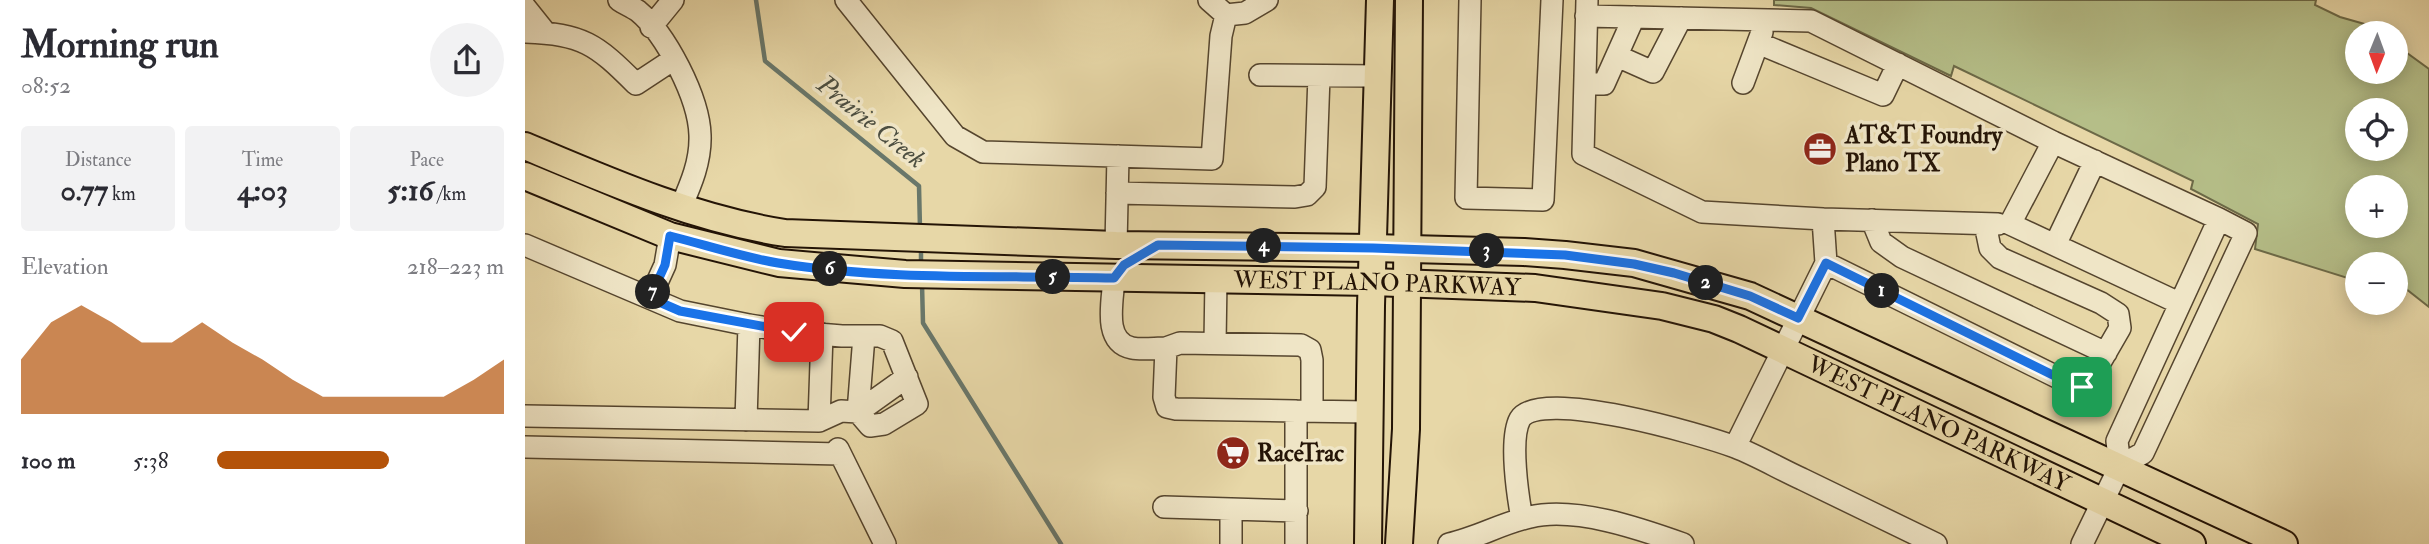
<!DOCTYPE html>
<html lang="en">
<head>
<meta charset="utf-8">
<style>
	body { margin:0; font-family:"IM FELL Double Pica",serif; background:#f2f2f3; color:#2b2b33; height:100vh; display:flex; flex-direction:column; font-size:26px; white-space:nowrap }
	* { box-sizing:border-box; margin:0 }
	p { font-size:23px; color:#7c7c81 }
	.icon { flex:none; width:38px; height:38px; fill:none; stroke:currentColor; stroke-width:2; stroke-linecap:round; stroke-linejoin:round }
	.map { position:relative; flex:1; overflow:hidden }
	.details { display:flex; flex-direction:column; background:#fff; width:525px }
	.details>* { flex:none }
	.needle { width:46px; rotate:181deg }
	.fabs { position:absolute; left:1820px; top:21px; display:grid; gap:14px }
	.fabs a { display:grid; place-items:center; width:63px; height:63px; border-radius:50%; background:#fff; box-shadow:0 4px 18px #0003; font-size:35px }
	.pin { position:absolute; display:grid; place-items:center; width:60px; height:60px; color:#fff; margin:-30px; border-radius:14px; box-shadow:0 4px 10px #0006 }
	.km { position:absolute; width:35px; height:35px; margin:-18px; border-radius:50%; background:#222; color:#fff; font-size:19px; line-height:35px; text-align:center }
	.round { display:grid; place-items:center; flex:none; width:74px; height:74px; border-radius:37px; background:#f2f2f3 }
	.overview { display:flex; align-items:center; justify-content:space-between; height:119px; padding:0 21px }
	h1 { font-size:38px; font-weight:700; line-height:52px }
	.metrics { display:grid; grid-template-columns:repeat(3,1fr); gap:10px; height:119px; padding:7px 21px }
	.metrics div { display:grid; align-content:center; border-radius:7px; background:#f2f2f3; text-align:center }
	.metrics b { font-size:30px; font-weight:700 }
	.metrics small { font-size:19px; font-weight:400 }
	.metrics p { font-size:19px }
	.chart { height:196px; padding:14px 21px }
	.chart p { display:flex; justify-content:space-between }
	.chart svg { width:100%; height:126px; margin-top:7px; fill:#b45309; opacity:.7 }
	ul { padding:0 21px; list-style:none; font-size:23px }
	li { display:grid; grid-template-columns:112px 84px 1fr; align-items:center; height:52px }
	li i { height:18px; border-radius:9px; background:#b45309 }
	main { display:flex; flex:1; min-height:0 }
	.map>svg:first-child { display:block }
</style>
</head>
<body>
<main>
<section class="details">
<div class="overview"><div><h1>Morning run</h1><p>08:52</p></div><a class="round"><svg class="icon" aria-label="share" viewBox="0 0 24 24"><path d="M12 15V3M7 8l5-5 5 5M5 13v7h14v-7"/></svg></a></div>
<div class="metrics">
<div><p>Distance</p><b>0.77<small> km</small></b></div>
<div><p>Time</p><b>4:03</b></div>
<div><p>Pace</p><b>5:16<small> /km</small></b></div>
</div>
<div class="chart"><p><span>Elevation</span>218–223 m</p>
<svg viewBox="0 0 160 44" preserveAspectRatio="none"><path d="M0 44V25L10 12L20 6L30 12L40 19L50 19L60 12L70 19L80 25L90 32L100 38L110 38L120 38L130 38L140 38L150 32L160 25V44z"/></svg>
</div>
<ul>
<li><b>100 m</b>5:38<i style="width:60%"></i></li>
</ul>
</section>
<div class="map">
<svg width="1904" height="544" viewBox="0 0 1904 544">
	<rect width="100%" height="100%" fill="#e7d7a7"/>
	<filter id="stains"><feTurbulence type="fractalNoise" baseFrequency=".00286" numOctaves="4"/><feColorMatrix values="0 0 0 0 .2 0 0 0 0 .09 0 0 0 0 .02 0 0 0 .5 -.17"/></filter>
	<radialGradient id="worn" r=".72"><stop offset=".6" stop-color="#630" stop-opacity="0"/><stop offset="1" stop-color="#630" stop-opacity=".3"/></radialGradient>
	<path fill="#b5be88" stroke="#6c6947" stroke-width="2" fill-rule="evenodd" d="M1249 0H1791L1790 5 1815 17 1843 25 1855 33H1832V72H1871V45L1904 69V307L1871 281V264H1832V281L1730 249 1733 224 1666 189 1668 181 1429 66 1426 76 1286 8 1249 5ZM1832 110H1871V149H1832ZM1832 187H1871V226H1832Z"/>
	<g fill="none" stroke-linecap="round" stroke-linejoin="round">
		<path stroke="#69776a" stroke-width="4.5" d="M231 0 240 61 394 186 395 229
			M396 245V264
			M397 284 398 323 536 544"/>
		<g stroke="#55452e" stroke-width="24">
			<path id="minor" d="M94 0C100 4 107 7 113 11 141 34 174 98 175 135 176 161 166 184 156 207
				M321 0 430 136 458 152 687 159 696 36 701 15 720 13 742 0
				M684 0 701 15
				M945 0 941 198 1018 200 1027 0
				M1062 0 1058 154 1177 212 1298 219 1301 263 1210 447
				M0 7 20 32
				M1061 16 1286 21 1528 142 1485 224 1654 303
				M126 27 148 0
				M0 32C58 34 71 44 111 84L149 59
				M1233 43 1358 95 1373 64
				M1092 56 1128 72 1156 18
				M735 75 854 76
				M1218 83 1237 32
				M1060 84H1079L1109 17
				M1528 142 1694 219
				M592 193 770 197 782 195 790 187 794 76
				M1298 219 1473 224
				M1347 220 1356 242 1377 257 1581 353
				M0 245 155 311 224 325 269 332 317 336H355L367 341 392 404 359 424 345 426 333 412 316 411 294 421 0 416
				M591 245 593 156
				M1530 245 1570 161
				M1301 263 1546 384 1557 387 1569 373 1595 328 1593 314 1576 303 1475 258 1465 248 1460 224
				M589 278C588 300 577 342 607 348 617 350 630 348 641 348L639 397 642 407 651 409 771 411
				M125 298 140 265 145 236
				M339 336 333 412 382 377
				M690 343 691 279
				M641 348 655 343 776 345 785 350 787 360V411
				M221 420 224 325
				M294 421 297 334
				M0 447 315 454
				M313 449 360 544
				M639 507 706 509
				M997 519C993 497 984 439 995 419 1015 387 1178 435 1210 447 1233 456 1255 469 1277 479 1322 501 1366 522 1411 544
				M706 544V509L772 511
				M771 544V411L844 412
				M924 544C952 538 977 523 1005 517 1050 506 1116 529 1158 544
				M1557 544 1595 466 1618 453 1721 233 1694 219 1592 441 1595 466"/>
		</g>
		<g stroke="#241406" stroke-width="30">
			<g id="major">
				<path d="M0 146C83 181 169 219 260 233L591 245 848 248 999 252 1040 255 1109 263 1225 296 1759 544"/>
				<path id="s1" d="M0 176 145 236 254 263 380 274 847 282 1010 288 1137 306 1189 319 1214 329 1667 544"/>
				<path d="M843 544 846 306 855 0"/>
				<path d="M874 544 881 429 884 0"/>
			</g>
		</g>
		<use href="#minor" stroke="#efe5c6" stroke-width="21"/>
		<use href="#major" stroke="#e7d7a7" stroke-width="26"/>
	</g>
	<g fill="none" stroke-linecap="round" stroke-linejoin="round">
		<g stroke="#fff" stroke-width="14">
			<path id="route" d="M269 332 155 311 125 298 140 265 145 236C181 245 217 257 253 263 364 281 478 275 589 278L599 265 633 245 848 248 1040 255 1109 264 1149 273 1225 296 1273 318 1301 263 1546 384 1557 387"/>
		</g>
		<use href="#route" stroke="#1a73e8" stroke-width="9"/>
	</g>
	<defs>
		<g id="office-disc" transform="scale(1.75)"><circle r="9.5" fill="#8f2418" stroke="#efe5c6"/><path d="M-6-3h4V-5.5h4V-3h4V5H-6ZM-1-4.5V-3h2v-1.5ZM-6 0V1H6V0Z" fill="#fff"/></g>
		<g id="supermarket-disc" transform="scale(1.75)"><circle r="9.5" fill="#8f2418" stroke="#efe5c6"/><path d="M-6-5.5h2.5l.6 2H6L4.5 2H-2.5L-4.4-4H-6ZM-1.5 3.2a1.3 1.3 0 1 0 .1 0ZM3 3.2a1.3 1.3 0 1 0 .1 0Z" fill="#fff"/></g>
	</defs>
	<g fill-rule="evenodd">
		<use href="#office-disc" x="1295" y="149"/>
		<use href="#supermarket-disc" x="708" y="453"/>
	</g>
	<g text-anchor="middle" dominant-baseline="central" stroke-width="7" stroke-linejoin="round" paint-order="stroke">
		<g font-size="24" font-weight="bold" fill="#241406" stroke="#efe5c6" text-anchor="start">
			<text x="1320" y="135">AT&amp;T Foundry<tspan x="1320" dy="28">Plano TX</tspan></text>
			<text x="732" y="453">RaceTrac</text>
		</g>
		<g font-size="24" fill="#241406" stroke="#efe5c6">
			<text stroke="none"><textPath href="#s1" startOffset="868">WEST PLANO PARKWAY</textPath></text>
			<text stroke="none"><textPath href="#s1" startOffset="1456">WEST PLANO PARKWAY</textPath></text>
		</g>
		<g font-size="26" font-style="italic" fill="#4c4e40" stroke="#efe5c6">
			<text transform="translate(346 122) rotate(39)">Prairie Creek</text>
		</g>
	</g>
	<rect width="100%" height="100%" filter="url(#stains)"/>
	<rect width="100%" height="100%" fill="url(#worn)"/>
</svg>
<div class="fabs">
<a><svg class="needle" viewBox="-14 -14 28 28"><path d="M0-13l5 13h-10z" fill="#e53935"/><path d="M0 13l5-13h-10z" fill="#7c7c81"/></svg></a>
<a><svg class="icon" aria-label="locate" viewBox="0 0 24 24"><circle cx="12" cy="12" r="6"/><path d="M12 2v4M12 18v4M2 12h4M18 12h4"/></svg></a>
<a>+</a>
<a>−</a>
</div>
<div class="pin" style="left:1557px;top:387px;background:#1e9e55"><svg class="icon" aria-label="arrive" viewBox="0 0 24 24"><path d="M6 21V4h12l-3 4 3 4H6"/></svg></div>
<div class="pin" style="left:269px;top:332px;background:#d93025"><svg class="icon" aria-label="check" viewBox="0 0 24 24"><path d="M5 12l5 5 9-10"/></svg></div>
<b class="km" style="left:1357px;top:291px">1</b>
<b class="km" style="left:1181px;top:283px">2</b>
<b class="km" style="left:962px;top:251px">3</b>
<b class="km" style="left:739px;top:246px">4</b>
<b class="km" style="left:528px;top:277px">5</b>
<b class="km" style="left:305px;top:269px">6</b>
<b class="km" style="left:128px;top:292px">7</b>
</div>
</main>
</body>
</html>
